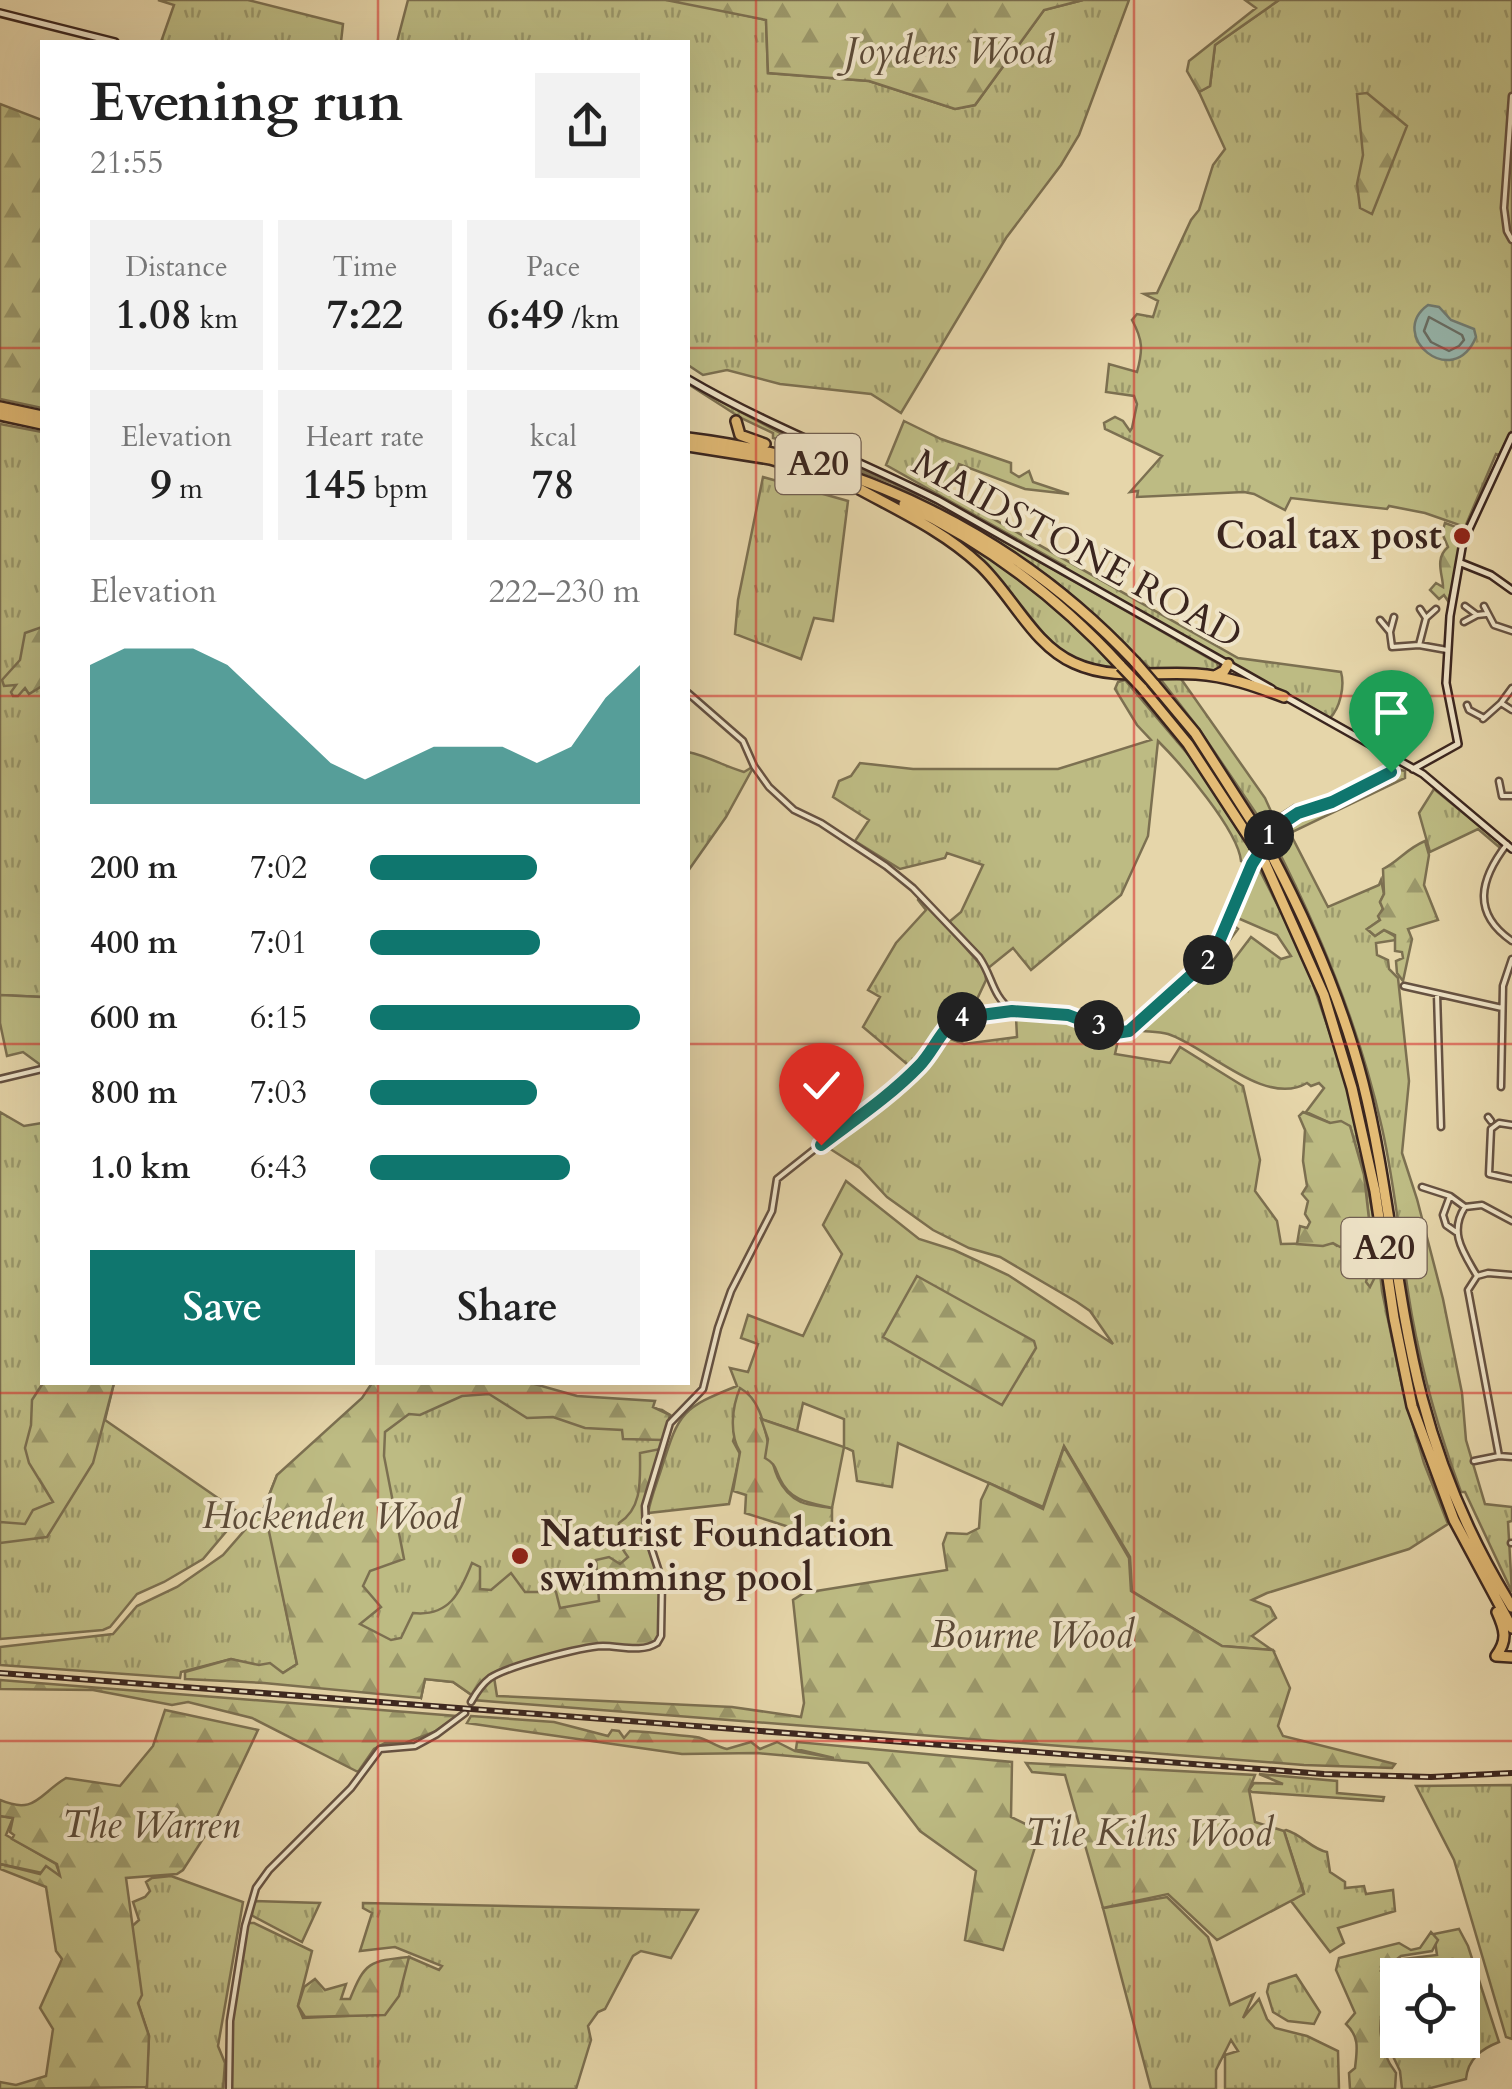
<!DOCTYPE html>
<html lang="en">
<head>
<meta charset="utf-8">
<style>
	body { margin:0; font-family:Cardo,serif; background:#f2f2f2; color:#222; height:100vh; display:flex; flex-direction:column; font-size:38px; white-space:nowrap }
	* { box-sizing:border-box; margin:0 }
	p { font-size:32px; color:#767676 }
	.icon { flex:none; width:55px; height:55px; fill:none; stroke:currentColor; stroke-width:2; stroke-linecap:round; stroke-linejoin:round }
	.map { position:relative; flex:1; overflow:hidden }
	.side { position:absolute; left:40px; top:40px; width:650px; height:1345px; display:flex; flex-direction:column; background:#fff; border-radius:0px; box-shadow:0 10px 40px #0002 }
	.side>* { flex:none }
	.buttons { position:absolute; left:1380px; top:1958px; display:grid; gap:20px }
	.buttons a { display:grid; place-items:center; width:100px; height:100px; border-radius:0px; background:#fff; box-shadow:0 10px 40px #0002; font-size:50px }
	.pin { position:absolute; display:grid; place-items:center; width:85px; height:85px; color:#fff; margin:-102px -42px; border-radius:50% 50% 50% 0; rotate:-45deg; box-shadow:0 0 10px #0007 }
	.pin .icon { rotate:45deg }
	.km { position:absolute; width:50px; height:50px; margin:-25px; border-radius:50%; background:#222; color:#fff; font-size:28px; line-height:50px; text-align:center }
	.round { display:grid; place-items:center; flex:none; width:105px; height:105px; border-radius:0px; background:#f2f2f2 }
	.headline { display:flex; align-items:center; justify-content:space-between; height:170px; padding:0 50px }
	h1 { font-size:55px; font-weight:600; line-height:75px }
	.stats { display:grid; grid-template-columns:repeat(3,1fr); gap:15px; height:170px; padding:10px 50px }
	.stats div { display:grid; align-content:center; border-radius:0px; background:#f2f2f2; text-align:center }
	.stats b { font-size:42px; font-weight:600 }
	.stats small { font-size:28px; font-weight:400 }
	.stats p { font-size:28px }
	.chart { height:280px; padding:20px 50px }
	.chart p { display:flex; justify-content:space-between }
	.chart svg { width:100%; height:180px; margin-top:10px; fill:#0f766e; opacity:.7 }
	.button { display:flex; gap:20px; margin-top:auto; padding:20px 50px }
	.button a { flex:1; height:115px; border-radius:0px; background:#0f766e; color:#fff; font-size:40px; font-weight:600; line-height:115px; text-align:center }
	.button a+a { background:#f2f2f2; color:#222 }
	ul { padding:0 50px; list-style:none; font-size:32px }
	li { display:grid; grid-template-columns:160px 120px 1fr; align-items:center; height:75px }
	li i { height:25px; border-radius:12px; background:#0f766e }
	.map>svg:first-child { display:block }
</style>
</head>
<body>
<div class="map">
<svg width="1512" height="2089" viewBox="0 0 1512 2089">
	<defs>
		<pattern id="grass-tufts" width="24" height="20" patternUnits="userSpaceOnUse" patternTransform="scale(2.5)"><rect width="24" height="20" fill="#bdbb83"/><path d="M3 7l-1-3M5 7V3M7 7l1-3M15 17l-1-3M17 17v-4M19 17l1-3" fill="none" stroke="#9b986b"/></pattern>
		<pattern id="forest-firs" width="22" height="20" patternUnits="userSpaceOnUse" patternTransform="scale(2.5)"><rect width="22" height="20" fill="#bdbb83"/><path d="M5 1l3.5 6h-7zM16 11l3.5 6h-7z" fill="#9b986b"/></pattern>
	</defs>
	<rect width="100%" height="100%" fill="#e6d6aa"/>
	<filter id="stains"><feTurbulence type="fractalNoise" baseFrequency=".002" numOctaves="4"/><feColorMatrix values="0 0 0 0 .2 0 0 0 0 .09 0 0 0 0 .02 0 0 0 .5 -.17"/></filter>
	<radialGradient id="worn" r=".72"><stop offset=".6" stop-color="#630" stop-opacity="0"/><stop offset="1" stop-color="#630" stop-opacity=".3"/></radialGradient>
	<path fill="url(#grass-tufts)" stroke="#7c7051" stroke-width="2.5" d="M158 0H248L343 24 341 42H161L174 5Z
		M408 0H675L766 20 768 73 869 81 955 109 975 105 1044 10 1083 0H1129L1079 135 1061 165 1006 238 901 413 871 394 780 384 727 370 703 375 688 365V42H397Z
		M1279 0H1512V430L1499 455 1496 454 1465 527 1425 513 1389 506 1387 509 1291 498 1285 510 1254 494 1244 492 1137 497 1138 491 1130 492 1162 456 1105 429 1104 423 1115 417 1123 421 1130 431 1132 428 1137 404 1134 396 1106 392 1109 364 1137 372C1143 350 1143 340 1132 320L1137 314 1153 317 1158 301 1144 294 1157 293 1191 220 1199 210 1213 165 1225 149 1199 92 1210 86 1215 45Z
		M688 384 782 434 937 503 1217 663 1219 669 1215 673 1153 671 1055 581 997 542 892 483 800 449 797 444 773 438V433L741 418Z
		M904 421 941 439 1011 463V472L1019 477 1029 471 1033 482 1069 494 1025 489 959 464 948 493 1238 658 1341 672C1345 686 1340 708 1330 718L1064 569 1065 566 886 465Z
		M0 424 42 432V997L0 995Z
		M763 477 848 501 833 621 814 618 801 659 735 634 738 600Z
		M932 524C1003 563 1064 611 1118 671 1048 659 1047 632 1004 585 983 563 956 544 932 524Z
		M1158 676H1179L1265 798 1274 818 1294 805 1298 808 1323 803 1297 811 1268 831 1199 729Z
		M1125 680 1191 758 1246 840 1252 855 1248 863 1241 861C1238 830 1181 764 1158 741L1148 836 1121 895 1031 970 1013 948 987 969 948 923 961 912 983 865 947 853 945 858 900 869 855 841 869 820 833 797 839 781 851 776 860 763 913 769H1058L1151 740 1137 725 1115 689 1118 682Z
		M688 752C708 756 723 766 744 772L754 766 726 817 688 871Z
		M1396 769 1405 771V778L1290 833 1328 907 1379 885 1381 880 1384 894 1380 902 1383 908 1379 916 1380 920 1367 929 1375 936 1384 930 1396 937V940L1376 943 1377 955 1388 960 1389 969 1398 978 1409 1081 1402 1153 1417 1199 1443 1299 1462 1393 1466 1440 1485 1504 1512 1507V1521L1508 1522 1512 1592 1465 1492H1461C1440 1435 1423 1376 1412 1316 1401 1254 1396 1190 1382 1128 1359 1025 1319 930 1271 836 1308 810 1351 796 1391 777Z
		M1434 789 1500 843 1499 847 1478 829 1430 852 1419 813Z
		M1256 863 1303 955 1349 1089 1375 1226 1382 1291 1403 1391 1424 1463 1448 1524 1409 1549 1267 1593 1252 1600 1270 1607 1276 1618 1252 1636 1272 1650 1222 1646 1132 1591 1130 1557 1064 1446 1043 1507 898 1443 892 1487 857 1481 853 1451 844 1447V1419L803 1403 797 1431 761 1419 748 1393 733 1441 740 1454 729 1504 648 1513C651 1497 657 1483 662 1467 679 1412 682 1408 737 1386L730 1368 748 1372 758 1344 741 1338 748 1315 803 1336 842 1254 823 1225 846 1181 919 1239 954 1250 1008 1275 1113 1344 1090 1311 1077 1302 1000 1257 969 1248 933 1230 887 1197 860 1168 824 1145 920 1069 945 1037 964 1044 1017 1037 1016 1017C1055 1015 1083 1024 1119 1036L1115 1054 1170 1063 1180 1047 1243 1086 1260 1160 1255 1191 1277 1221 1281 1244 1333 1243 1337 1246 1352 1243 1361 1250 1362 1261 1376 1268 1375 1239 1365 1234 1370 1228 1364 1175 1350 1126 1330 1123 1306 1112 1324 1088 1319 1083 1311 1086 1307 1083C1265 1108 1206 1046 1168 1034 1157 1031 1145 1032 1136 1030L1209 962 1229 921 1238 929 1220 953 1232 962 1251 937 1281 959 1291 956 1277 935 1233 916Z
		M919 895 985 970 986 980 971 1012 950 1022 914 1070 863 1027 880 997 868 990 896 943 926 910 918 900Z
		M0 1112 24 1126 42 1123V1382L114 1383 105 1420 241 1514 203 1559 164 1582 137 1594 110 1627 103 1630 0 1639Z
		M537 1390 662 1410 670 1415 642 1518 662 1581 660 1636 582 1648 499 1673 473 1696 453 1682 425 1679 421 1698 278 1571 297 1664 283 1673 231 1659 181 1672 180 1678 0 1665V1647L113 1634 137 1606 177 1587 223 1555 264 1508 277 1475 403 1398Z
		M1259 1774 1337 1781V1793L1384 1797 1383 1801 1252 1792 1249 1790 1254 1783 1283 1784Z
		M1512 1785V2039L1506 2037 1454 1860 1416 1786Z
		M0 1816 13 1818 6 1835 56 1864 61 1877 0 1864Z
		M1286 1830C1301 1834 1313 1850 1327 1852L1330 1872 1345 1882V1888L1364 1886 1366 1894 1393 1890 1395 1911 1338 1928 1344 1943 1330 1952 1291 1901 1304 1893 1284 1831Z
		M171 1876 243 1902 218 2046 225 2063 223 2089H146L149 2036 138 2003 130 1928 139 1920 133 1902 145 1897 150 1891 146 1882 152 1878Z
		M1167 1897 1208 1937 1230 2005 1254 1994 1243 2018 1259 1999 1267 2019 1275 2028 1307 2036 1338 2051 1339 2089H1225V2055L1238 2051 1231 2040 1216 2070V2089H1151L1103 1908Z
		M254 1901 320 1903 302 1942 249 1914Z
		M363 1903 698 1910 671 1958 641 1951 633 1956 605 2009 598 2012 588 2026 591 2040 576 2089H231V2029L247 1923H254L312 1951 298 2006 303 2018 385 2014 409 1957 439 1970 442 1966 395 1947 360 1951 372 1913 363 1908Z
		M1459 1929 1468 1946 1499 2042C1481 2049 1468 2059 1466 2079L1427 2089H1402L1400 2071 1382 2033 1387 1999 1394 2000 1397 1995 1398 2040H1462V1975H1407L1411 1967 1404 1959 1437 1955 1434 1934Z
		M1296 1975 1320 2012 1314 2024 1288 2021 1273 2012 1267 1992 1269 1984Z"/>
	<path fill="url(#forest-firs)" stroke="#7c7051" stroke-width="2.5" d="M666 0H1083L1044 10 975 105 955 109 869 81 768 73 766 20Z
		M1245 0H1279L1215 45 1210 86 1199 92 1187 71 1189 61 1256 8Z
		M1367 93 1407 126 1372 214 1360 208 1357 184 1363 155 1357 94Z
		M0 104 42 120V408L0 399Z
		M1445 523 1464 530 1459 563 1448 601 1444 595 1439 599 1430 590 1436 583 1443 587C1443 575 1434 559 1448 547L1442 533Z
		M42 627V686L29 694 25 688 18 696H13L11 692 16 685 4 686 2 680 20 660 25 633Z
		M1425 841 1429 855 1424 885 1438 920 1408 929 1412 939 1403 981 1397 973 1396 961 1403 958 1402 952 1395 951V935L1384 930 1375 936 1367 929 1380 920 1378 916 1383 909 1380 902 1384 894 1383 869C1399 861 1406 849 1425 841Z
		M1303 1112 1330 1123 1341 1121 1350 1126 1364 1175 1370 1228 1365 1234 1375 1239 1378 1271 1370 1287 1366 1282 1370 1267 1362 1261 1361 1252 1352 1251 1351 1243 1340 1247 1333 1243 1323 1246 1297 1244 1300 1226 1307 1228 1310 1222 1305 1214 1308 1201 1302 1194 1307 1186 1303 1161 1305 1130 1299 1116Z
		M917 1276 1034 1341 1036 1348 1002 1405 883 1337Z
		M43 1383H114L93 1463 47 1537 0 1543V1522L25 1524 33 1510 53 1502 29 1463 25 1448 31 1425 32 1400Z
		M372 1383H531L577 1396 655 1401 653 1407 670 1415 663 1440 623 1439 622 1430 585 1428 553 1417 527 1418 489 1394 462 1396 420 1415 409 1414 385 1432 384 1456 404 1559 370 1571 363 1586 381 1607 360 1624 391 1640 401 1638 413 1613C449 1617 460 1593 472 1563L480 1567V1589L491 1590 511 1573 525 1592H539L547 1583 556 1592 560 1608 599 1601 596 1560 609 1557 620 1564 628 1557C619 1545 617 1538 619 1523 643 1508 640 1479 640 1453L660 1449 642 1518 661 1581V1636L656 1643C637 1649 621 1645 601 1646 567 1649 524 1661 494 1677L497 1696 732 1707 801 1717 804 1703 793 1600 804 1593 947 1570 943 1544 947 1533 967 1534 979 1528 981 1500 989 1483 1043 1509 1064 1447 1129 1558 1131 1591 1222 1646 1273 1650 1290 1688 1278 1726 1283 1736 1395 1764 1392 1768 1304 1765 473 1700V1696L453 1682 425 1679 421 1698 264 1683 185 1679V1672L231 1659 259 1665 270 1663 283 1673 297 1664 264 1508 277 1475 362 1398Z
		M740 1388C779 1410 757 1482 801 1502 809 1506 822 1506 832 1508V1521L823 1530 789 1527 745 1513 746 1495 733 1491 740 1452C729 1434 732 1407 740 1388Z
		M0 1680 457 1716 434 1732 405 1743H385L374 1749 358 1772 252 1718 188 1702 172 1705 93 1690 0 1689Z
		M165 1710 258 1730 217 1817 183 1870 177 1874 126 1878 142 1995 138 2003 149 2036 147 2087 0 2089V2082L16 2085 46 2076 53 2029 40 2008 62 1959 56 1951 46 1887 0 1869V1864L40 1874 46 1866 60 1876 57 1864 12 1839 14 1835 10 1832 13 1818 0 1816V1800C35 1815 38 1795 66 1778L120 1786 153 1746Z
		M471 1716 554 1722 608 1736 612 1730 619 1731 624 1738 630 1731C653 1732 674 1735 696 1737 706 1738 716 1747 727 1749L751 1742 760 1749 777 1742 795 1751 834 1758 796 1749 797 1742 1012 1762 1011 1817 1040 1831 1003 1950 965 1940 976 1871 920 1831 868 1763 757 1753 682 1754 467 1723Z
		M1026 1763 1255 1775 1249 1790 1255 1822 1284 1831 1304 1894 1217 1940 1168 1894 1103 1908 1065 1775 1032 1772Z
		M1431 1932 1438 1940 1432 1951 1401 1956 1381 1971 1390 1978 1397 1977V1985L1387 1990C1378 2020 1376 2047 1396 2073L1395 2089H1350L1349 2073 1355 2068C1357 2050 1360 2037 1346 2024L1355 2013 1336 1970 1339 1958 1399 1943 1411 1950 1420 1948Z
		M409 1957 399 1996 385 2015 305 2017 298 2006 304 1987 315 1979 325 1990 346 1984 341 1999H350C365 1962 369 1961 409 1957Z"/>
	<path fill="#bdbb83" stroke="#7c7051" stroke-width="2.5" d="M0 995 42 997V1066L23 1052 7 1056 0 1023Z
		M761 1419 844 1447 832 1508C810 1503 790 1501 780 1479 775 1469 776 1464 765 1458L768 1439Z"/>
	<path fill="#97b8af" stroke="#727e75" stroke-width="2.5" d="M1428 305 1439 307 1451 320 1474 329 1476 337C1453 392 1386 335 1428 305Z"/>
	<g fill="none" stroke-linecap="round" stroke-linejoin="round">
		<path stroke="#696f67" stroke-width="2.5" d="M1429 317 1462 335 1464 340 1459 346 1449 351 1431 342 1424 331Z"/>
		<g stroke="#665242" stroke-width="9">
			<path id="street" d="M1512 96 1504 208 1507 231 1512 240
				M1465 606 1477 615 1486 614
				M1484 606 1494 625 1512 631
				M1426 618 1436 609
				M1380 620 1390 632 1392 647 1419 645 1447 650
				M1464 622 1477 615
				M1390 632 1394 617
				M1419 645 1426 618 1420 609
				M1512 688 1501 703 1512 710
				M688 693 743 741 754 766 769 787 794 810 821 823 886 866 913 888 979 957C993 977 991 994 1012 1011
				M1467 705 1469 710 1484 718
				M1483 719 1501 703
				M1499 781 1502 796H1512
				M1265 842C1298 798 1376 802 1397 760
				M1507 844C1480 879 1471 913 1512 941
				M1404 986 1502 1008
				M1437 994 1441 1127
				M0 1079 42 1069
				M1501 1087 1503 986 1512 959
				M1488 1117 1491 1121
				M1512 1125 1499 1123 1491 1129 1489 1174 1512 1179
				M1422 1187 1450 1196 1443 1215 1446 1225 1456 1232
				M1450 1196 1465 1207
				M1477 1276C1464 1253 1448 1233 1465 1207L1482 1205 1512 1221
				M1499 1456 1468 1290 1477 1276 1488 1273 1512 1275
				M1474 1461 1499 1456 1512 1457
				M1511 1543H1512
				M471 1702C476 1693 482 1684 490 1678 508 1666 581 1647 603 1646 621 1646 641 1653 657 1643L661 1636 662 1581 646 1532 645 1506 670 1423 703 1389 718 1328 731 1291 772 1211 777 1179 916 1069C931 1054 941 1030 958 1018L1012 1011 1069 1015 1117 1033 1129 1031 1208 961 1219 942 1257 854
				M229 2089 230 2021 245 1926 256 1888 269 1870 351 1788 380 1749 415 1746 437 1734 465 1713"/>
		</g>
		<g stroke="#3b261f" stroke-width="10">
			<path id="secondary" d="M0 13 115 42
				M688 379C768 426 855 458 938 500L1272 689
				M1461 563 1491 575 1512 590
				M1286 697 1423 774 1512 849
				M1413 769 1458 744 1446 683 1450 616 1463 542 1512 436"/>
		</g>
		<g stroke="#3b261f" stroke-width="14">
			<path id="highway" d="M0 407 42 416
				M0 415 42 424
				M736 421 740 435 765 444
				M688 438C859 459 1016 535 1135 662
				M688 446 770 459 848 482
				M843 480C890 507 939 527 980 565 1012 595 1033 645 1074 663 1113 681 1155 671 1196 674 1227 676 1255 686 1284 697
				M904 504C988 544 1058 597 1121 666
				M1215 676 1224 671 1228 664
				M1154 684 1195 733 1261 836
				M1142 688 1188 744 1254 845
				M1269 850C1309 925 1342 1001 1363 1083 1389 1186 1395 1294 1422 1398 1441 1470 1472 1543 1512 1607
				M1265 863 1324 995 1352 1088 1375 1191 1394 1318 1412 1406 1454 1520 1512 1628
				M1497 1612C1505 1630 1508 1640 1496 1656L1512 1657"/>
		</g>
		<use href="#street" stroke="#efe4c8" stroke-width="4"/>
		<use href="#secondary" stroke="#efe4c8" stroke-width="5"/>
		<use href="#highway" stroke="#e3bb75" stroke-width="9"/>
		<g stroke="#3b261f" stroke-width="6">
			<path id="rail" d="M0 1673 1324 1774 1431 1777 1512 1773"/>
		</g>
		<use href="#rail" stroke="#efe4c8" stroke-width="2.5" stroke-dasharray="8" stroke-linecap="butt"/>
		<g stroke="#3b261f" stroke-width="14" stroke-linecap="butt">
			<path id="highway-bridge" d="M1135 662 1154 684
				M1121 666 1142 688
				M1261 836 1269 850
				M1254 845 1265 863"/>
		</g>
		<use href="#highway-bridge" stroke="#e3bb75" stroke-width="9"/>
	</g>
	<g fill="none" stroke-linecap="round" stroke-linejoin="round">
		<g stroke="#fff" stroke-width="20">
			<path id="route" d="M821 1145C854 1120 890 1096 919 1066 933 1052 941 1029 958 1018L1012 1011 1068 1015 1116 1033 1129 1031 1208 960 1219 942 1252 864 1274 829 1298 813 1332 802 1391 772"/>
		</g>
		<use href="#route" stroke="#0f766e" stroke-width="12"/>
	</g>
	<path fill="none" stroke="#d62828" stroke-width="2.5" stroke-opacity="0.55" d="M378 0V42M756 0V2089M1134 0V2089M0 348H42M688 348H1512M0 696H42M688 696H1512M0 1044H42M688 1044H1512M378 1382V2089M0 1393H1512M0 1741H1512"/>
	<g fill="#8f2418" stroke="#efe4c8" stroke-width="4">
		<circle cx="1462" cy="536" r="10"/>
		<circle cx="520" cy="1556" r="10"/>
	</g>
	<g text-anchor="middle" dominant-baseline="central" stroke-width="8" stroke-linejoin="round" paint-order="stroke">
		<g fill="#efe4c8" stroke="#715f52" stroke-width="2.5">
			<rect x="775.5" y="434" width="85" height="60" rx="8"/>
			<rect x="1341.5" y="1218" width="85" height="60" rx="8"/>
		</g>
		<g font-size="35" font-weight="bold" fill="#3b261f">
			<text x="818" y="464">A20</text>
			<text x="1384" y="1248">A20</text>
		</g>
		<g font-size="38" font-style="italic" fill="#5c4b38" stroke="#efe4c8">
			<text x="949" y="51">Joydens Wood</text>
			<text x="331" y="1516">Hockenden Wood</text>
			<text x="1032" y="1635">Bourne Wood</text>
			<text x="151" y="1825">The Warren</text>
			<text x="1149" y="1833">Tile Kilns Wood</text>
		</g>
		<g font-size="38" font-weight="bold" fill="#3b261f" stroke="#efe4c8" text-anchor="end">
			<text x="1442" y="536">Coal tax post</text>
			<text x="540" y="1534" text-anchor="start">Naturist Foundation<tspan x="540" dy="44">swimming pool</tspan></text>
		</g>
		<g font-size="38" fill="#3b261f" stroke="#efe4c8">
			<text transform="translate(1077 549) rotate(29)">MAIDSTONE ROAD</text>
		</g>
	</g>
	<rect width="100%" height="100%" filter="url(#stains)"/>
	<rect width="100%" height="100%" fill="url(#worn)"/>
</svg>
<div class="buttons">
<a><svg class="icon" aria-label="locate" viewBox="0 0 24 24"><circle cx="12" cy="12" r="6"/><path d="M12 2v4M12 18v4M2 12h4M18 12h4"/></svg></a>
</div>
<div class="pin" style="left:1391px;top:772px;background:#1e9e55"><svg class="icon" aria-label="arrive" viewBox="0 0 24 24"><path d="M6 21V4h12l-3 4 3 4H6"/></svg></div>
<div class="pin" style="left:821px;top:1145px;background:#d93025"><svg class="icon" aria-label="check" viewBox="0 0 24 24"><path d="M5 12l5 5 9-10"/></svg></div>
<b class="km" style="left:1269px;top:835px">1</b>
<b class="km" style="left:1208px;top:960px">2</b>
<b class="km" style="left:1099px;top:1025px">3</b>
<b class="km" style="left:962px;top:1017px">4</b>
<section class="side">
<div class="headline"><div><h1>Evening run</h1><p>21:55</p></div><a class="round"><svg class="icon" aria-label="share" viewBox="0 0 24 24"><path d="M12 15V3M7 8l5-5 5 5M5 13v7h14v-7"/></svg></a></div>
<div class="stats">
<div><p>Distance</p><b>1.08<small> km</small></b></div>
<div><p>Time</p><b>7:22</b></div>
<div><p>Pace</p><b>6:49<small> /km</small></b></div>
</div>
<div class="stats">
<div><p>Elevation</p><b>9<small> m</small></b></div>
<div><p>Heart rate</p><b>145<small> bpm</small></b></div>
<div><p>kcal</p><b>78</b></div>
</div>
<div class="chart"><p><span>Elevation</span>222–230 m</p>
<svg viewBox="0 0 160 44" preserveAspectRatio="none"><path d="M0 44V10L10 6L20 6L30 6L40 10L50 18L60 26L70 34L80 38L90 34L100 30L110 30L120 30L130 34L140 30L150 18L160 10V44z"/></svg>
</div>
<ul>
<li><b>200 m</b>7:02<i style="width:62%"></i></li>
<li><b>400 m</b>7:01<i style="width:63%"></i></li>
<li><b>600 m</b>6:15<i style="width:100%"></i></li>
<li><b>800 m</b>7:03<i style="width:62%"></i></li>
<li><b>1.0 km</b>6:43<i style="width:74%"></i></li>
</ul>
<div class="button"><a>Save</a><a>Share</a></div>
</section>
</div>
</body>
</html>
